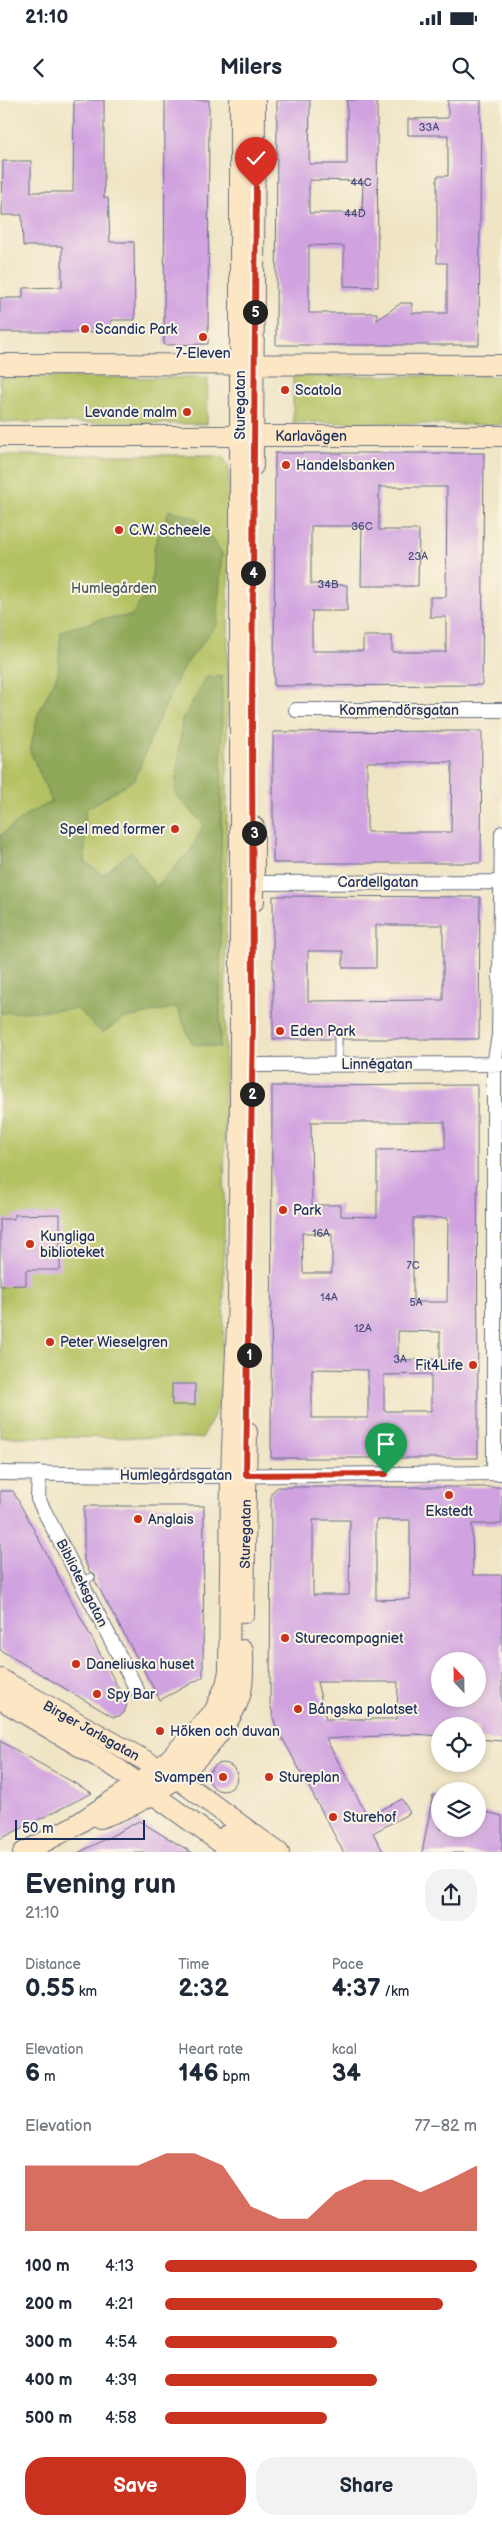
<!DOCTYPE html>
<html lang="en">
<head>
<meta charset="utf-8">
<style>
	body { margin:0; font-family:"Balsamiq Sans",sans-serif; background:#f2f2f3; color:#1f2937; height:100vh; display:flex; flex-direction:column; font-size:19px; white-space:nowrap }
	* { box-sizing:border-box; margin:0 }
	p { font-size:16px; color:#747a83 }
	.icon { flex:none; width:28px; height:28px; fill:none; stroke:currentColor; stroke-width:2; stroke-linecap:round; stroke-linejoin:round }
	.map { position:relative; height:1752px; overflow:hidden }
	.details { display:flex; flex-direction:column; background:#fff; flex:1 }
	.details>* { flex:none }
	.needle { width:32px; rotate:338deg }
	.fabs { position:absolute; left:431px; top:1552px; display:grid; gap:10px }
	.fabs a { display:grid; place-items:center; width:55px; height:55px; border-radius:50%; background:#fff; box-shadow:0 2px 8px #0003; font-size:25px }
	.scale { position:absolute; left:15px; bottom:12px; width:130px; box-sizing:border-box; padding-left:5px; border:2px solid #1b2f5e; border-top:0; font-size:14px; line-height:18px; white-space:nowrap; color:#1b2f5e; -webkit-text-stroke:4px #fcf5e5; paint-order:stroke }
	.pin { position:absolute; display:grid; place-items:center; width:42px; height:42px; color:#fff; margin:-51px -21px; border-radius:50% 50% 50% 0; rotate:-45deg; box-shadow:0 0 5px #0007 }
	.pin .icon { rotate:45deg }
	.km { position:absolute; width:25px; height:25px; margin:-12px; border-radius:50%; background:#222; color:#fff; font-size:14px; line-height:25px; text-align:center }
	.round { display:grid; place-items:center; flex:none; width:52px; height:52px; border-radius:20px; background:#f2f2f3 }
	.headline { display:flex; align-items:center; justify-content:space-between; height:85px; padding:0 25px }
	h1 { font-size:28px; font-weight:800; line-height:38px }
	.figures { display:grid; grid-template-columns:repeat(3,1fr); gap:8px; height:85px; padding:5px 25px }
	.figures div { display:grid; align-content:center }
	.figures b { font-size:25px; font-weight:800 }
	.figures small { font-size:14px; font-weight:400 }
	.figures p { font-size:14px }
	.chart { height:140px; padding:10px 25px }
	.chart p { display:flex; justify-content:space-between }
	.chart svg { width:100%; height:90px; margin-top:5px; fill:#c8321e; opacity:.7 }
	.cta { display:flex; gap:10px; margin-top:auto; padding:10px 25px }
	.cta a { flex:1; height:58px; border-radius:20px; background:#c8321e; color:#fff; font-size:20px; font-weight:800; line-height:58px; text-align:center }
	.cta a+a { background:#f2f2f3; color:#1f2937 }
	ul { padding:0 25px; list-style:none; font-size:16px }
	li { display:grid; grid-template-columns:80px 60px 1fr; align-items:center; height:38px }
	li i { height:12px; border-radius:6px; background:#c8321e }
	.status { display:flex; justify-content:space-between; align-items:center; height:35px; padding:0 25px; background:#fff; direction:ltr }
	.status svg { height:14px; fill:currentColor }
	header { display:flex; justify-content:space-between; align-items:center; height:65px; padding:0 25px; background:#fff; font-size:22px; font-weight:800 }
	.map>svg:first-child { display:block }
</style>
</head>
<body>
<div class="status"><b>21:10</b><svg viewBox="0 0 49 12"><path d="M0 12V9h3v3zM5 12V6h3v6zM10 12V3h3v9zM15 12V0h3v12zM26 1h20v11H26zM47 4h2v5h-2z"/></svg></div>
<header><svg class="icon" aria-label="back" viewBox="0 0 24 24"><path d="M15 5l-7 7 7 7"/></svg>Milers<svg class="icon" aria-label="search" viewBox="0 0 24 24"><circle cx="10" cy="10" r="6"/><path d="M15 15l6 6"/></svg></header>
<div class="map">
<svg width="502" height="1753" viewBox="0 0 502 1753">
	<rect width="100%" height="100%" fill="#fcf5e5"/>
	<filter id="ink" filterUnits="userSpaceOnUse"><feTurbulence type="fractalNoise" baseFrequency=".02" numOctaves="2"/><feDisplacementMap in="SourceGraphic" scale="10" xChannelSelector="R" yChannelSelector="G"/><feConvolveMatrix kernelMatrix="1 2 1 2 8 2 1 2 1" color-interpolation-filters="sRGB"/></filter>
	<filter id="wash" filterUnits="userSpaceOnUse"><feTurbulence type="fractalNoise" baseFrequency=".0096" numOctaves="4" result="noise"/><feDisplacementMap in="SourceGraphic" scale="20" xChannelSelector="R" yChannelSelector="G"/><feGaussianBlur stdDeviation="1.12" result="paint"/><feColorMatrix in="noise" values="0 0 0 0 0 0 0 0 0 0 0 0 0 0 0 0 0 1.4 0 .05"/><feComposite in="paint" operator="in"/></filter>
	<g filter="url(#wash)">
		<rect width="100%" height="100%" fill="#efe4c4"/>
		<path fill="#b5c264" stroke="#687861" d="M293 276H502V325L293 322Z
			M0 277 208 278 207 324 0 322Z
			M0 355H206L223 357 229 367 223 1298 202 1338 0 1337Z"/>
		<path fill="#90a85a" stroke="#566c5c" d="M169 410 196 418 222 453 217 524 183 568 156 625 135 679 85 710V762L103 775 131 751 156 787 191 750 204 724 175 694 182 620 207 576 222 577 220 947 192 944 177 907 123 919 102 933 77 909 0 913V736L29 713 52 702 30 651 38 614 58 573 61 531 102 519 131 516 151 488 154 447Z"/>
		<g id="blocks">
			<path fill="#d0a2e0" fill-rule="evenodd" d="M74 0H104V98H108L110 142H134L135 220H111L109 232H0V198H23V188L62 187V146H23L22 115H2L3 61H31V92H73Z
				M165 0H209L208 244 164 245Z
				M277 0H310L309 64H347V0H377L378 187 344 186V146L309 145V213H377V220L401 203H412V213H447V163H437V76H448V35H408V19L448 18V0H481L479 245H276ZM309 80 363 81 362 113H309Z
				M275 353H484L482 585 274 586ZM379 387H447L446 497H430V517H446V552H392V536H363V551H312V511H347V485L311 484V426H362L361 486H418L419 430H379Z
				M482 631 481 763H273V632ZM367 662H452L451 732H367Z
				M273 796 480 797 479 939H343L338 934 333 939H273ZM376 825H443V900L308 901V851H343V868H376Z
				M477 985 478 1358H271L272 986ZM311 1022H445V1049L377 1050V1117L341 1116V1105H312ZM413 1118H448L447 1202H413ZM302 1133H332V1173H303ZM398 1231 440 1232V1259L398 1260ZM312 1269 368 1270V1318H312ZM431 1274V1311H384V1275Z
				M60 1114V1170H26V1185L0 1186V1119H14V1115Z
				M172 1284H195V1305H172Z
				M278 1387H502V1424H472L473 1475H502V1641L478 1639V1626H440V1636L414 1634 326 1639 368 1717 402 1699 410 1713 373 1733 384 1753H344L275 1624 270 1603 271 1393ZM313 1420H350L349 1495H313ZM376 1420H410V1499L376 1500ZM440 1561H478V1599H440ZM317 1582H398L397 1619H326Z
				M0 1391H13L127 1604 124 1613 119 1616 113 1617 0 1550Z
				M84 1406H204L203 1577 160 1600 95 1481V1474L90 1472 84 1460Z
				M0 1641 16 1650 92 1693 0 1739Z
				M209 1677a14 14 0 1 1 28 0a14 14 0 1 1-28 0Z
				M433 1695 440 1696V1729H478V1713L486 1712 502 1716V1753H422Z
				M139 1721 193 1753H78L115 1734Z"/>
		</g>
	</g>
	<g filter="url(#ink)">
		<use href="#blocks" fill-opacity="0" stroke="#656e82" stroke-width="1"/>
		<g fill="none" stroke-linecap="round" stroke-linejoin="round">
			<g stroke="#656e82" stroke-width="9">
				<path id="lane" d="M338 964V939
					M81 1482 91 1477"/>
			</g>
			<g stroke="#656e82" stroke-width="16">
				<path id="street" d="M296 610H502
					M254 783 501 782
					M253 965 502 964
					M0 1373 201 1376 502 1373
					M39 1373 38 1399 137 1590
					M494 1373V964L499 936 502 733"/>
			</g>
			<g stroke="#656e82" stroke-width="22">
				<g id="secondary">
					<path d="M0 264 502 265"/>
					<path id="s1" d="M0 336H502"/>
					<path d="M253 366 255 0"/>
					<path d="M254 727V801"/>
					<path id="s2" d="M244 1513 247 1332"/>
					<path id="s3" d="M0 1579 178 1679 279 1753"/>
					<path d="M0 1599 118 1669 235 1753"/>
					<path d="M100 1718C148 1702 177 1682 210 1644 223 1629 236 1612 241 1592 244 1578 243 1564 243 1550"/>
					<path d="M227 1735 253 1753"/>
					<path d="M23 1753 76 1725 160 1669 214 1612 226 1585 229 1571 231 1375 238 1199 240 1001V0"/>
				</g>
			</g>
			<use href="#lane" stroke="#fff" stroke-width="7"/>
			<use href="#street" stroke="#fff" stroke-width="14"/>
			<use href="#secondary" stroke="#fce6c4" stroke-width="20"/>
		</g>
	</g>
	<g fill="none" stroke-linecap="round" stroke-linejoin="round" filter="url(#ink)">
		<g stroke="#fff" stroke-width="10">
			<path id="route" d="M256 88 252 612 253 916 246 1375 386 1374"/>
		</g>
		<use href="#route" stroke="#c8321e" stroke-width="6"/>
	</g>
	<g fill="#c8321e" stroke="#fcf5e5" stroke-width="2">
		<circle cx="85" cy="229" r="5"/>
		<circle cx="203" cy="237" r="5"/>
		<circle cx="285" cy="290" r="5"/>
		<circle cx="187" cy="312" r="5"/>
		<circle cx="286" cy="365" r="5"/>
		<circle cx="119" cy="430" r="5"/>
		<circle cx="175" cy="729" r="5"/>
		<circle cx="280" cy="931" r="5"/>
		<circle cx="283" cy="1110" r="5"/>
		<circle cx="30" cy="1144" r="5"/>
		<circle cx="50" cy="1242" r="5"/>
		<circle cx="473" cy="1265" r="5"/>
		<circle cx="449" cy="1395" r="5"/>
		<circle cx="138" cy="1419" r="5"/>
		<circle cx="285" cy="1538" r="5"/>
		<circle cx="76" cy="1564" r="5"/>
		<circle cx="97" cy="1594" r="5"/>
		<circle cx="298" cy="1609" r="5"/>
		<circle cx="160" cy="1631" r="5"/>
		<circle cx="223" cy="1677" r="5"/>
		<circle cx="269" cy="1677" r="5"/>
		<circle cx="333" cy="1717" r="5"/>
	</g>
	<g text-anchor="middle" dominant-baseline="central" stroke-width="4" stroke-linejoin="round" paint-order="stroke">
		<g font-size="11" fill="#484c7e">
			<text x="429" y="27">33A</text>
			<text x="361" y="82">44C</text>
			<text x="355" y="113">44D</text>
			<text x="362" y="426">36C</text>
			<text x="418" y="456">23A</text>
			<text x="328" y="484">34B</text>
			<text x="321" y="1133">16A</text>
			<text x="413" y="1165">7C</text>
			<text x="329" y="1197">14A</text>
			<text x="416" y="1202">5A</text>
			<text x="363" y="1228">12A</text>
			<text x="400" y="1259">3A</text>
		</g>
		<g font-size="14" fill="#1b2f5e" stroke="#fcf5e5" text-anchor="start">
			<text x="95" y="229">Scandic Park</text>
			<text x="203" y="253" text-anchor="middle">7-Eleven</text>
			<text x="295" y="290">Scatola</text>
			<text x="177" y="312" text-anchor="end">Levande malm</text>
			<text x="296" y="365">Handelsbanken</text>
			<text x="129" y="430">C.W. Scheele</text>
			<text x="165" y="729" text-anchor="end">Spel med former</text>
			<text x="290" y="931">Eden Park</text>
			<text x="293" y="1110">Park</text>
			<text x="40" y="1136">Kungliga<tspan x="40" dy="16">biblioteket</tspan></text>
			<text x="60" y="1242">Peter Wieselgren</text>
			<text x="463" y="1265" text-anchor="end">Fit4Life</text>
			<text x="449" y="1411" text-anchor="middle">Ekstedt</text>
			<text x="148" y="1419">Anglais</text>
			<text x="295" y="1538">Sturecompagniet</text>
			<text x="86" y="1564">Daneliuska huset</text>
			<text x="107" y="1594">Spy Bar</text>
			<text x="308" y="1609">Bångska palatset</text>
			<text x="170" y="1631">Höken och duvan</text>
			<text x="213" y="1677" text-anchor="end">Svampen</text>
			<text x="279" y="1677">Stureplan</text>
			<text x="343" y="1717">Sturehof</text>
		</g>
		<g font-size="14" fill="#1b2f5e" stroke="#fcf5e5">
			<text transform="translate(240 305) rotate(-90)">Sturegatan</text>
			<text stroke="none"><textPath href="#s1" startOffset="311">Karlavägen</textPath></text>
			<text x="399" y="610">Kommendörsgatan</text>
			<text x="378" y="782">Cardellgatan</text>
			<text x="377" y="964">Linnégatan</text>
			<text x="176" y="1375">Humlegårdsgatan</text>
			<text stroke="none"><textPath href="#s2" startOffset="79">Sturegatan</textPath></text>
			<text transform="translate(82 1483) rotate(63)">Biblioteksgatan</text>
			<text stroke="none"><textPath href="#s3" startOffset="105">Birger Jarlsgatan</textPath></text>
		</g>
		<g font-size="14" fill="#495b60" stroke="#fcf5e5">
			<text x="114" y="488">Humlegården</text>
		</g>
	</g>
</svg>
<div class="fabs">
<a><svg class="needle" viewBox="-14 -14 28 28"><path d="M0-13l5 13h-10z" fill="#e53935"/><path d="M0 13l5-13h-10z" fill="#747a83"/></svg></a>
<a><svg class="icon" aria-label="locate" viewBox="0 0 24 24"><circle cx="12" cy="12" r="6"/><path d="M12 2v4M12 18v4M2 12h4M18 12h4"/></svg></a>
<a><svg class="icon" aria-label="layers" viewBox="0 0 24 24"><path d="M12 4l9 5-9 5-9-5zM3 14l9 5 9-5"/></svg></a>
</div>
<div class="scale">50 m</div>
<div class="pin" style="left:386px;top:1374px;background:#1e9e55"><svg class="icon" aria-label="arrive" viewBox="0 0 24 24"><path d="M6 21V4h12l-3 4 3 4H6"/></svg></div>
<div class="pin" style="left:256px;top:88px;background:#d93025"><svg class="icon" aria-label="check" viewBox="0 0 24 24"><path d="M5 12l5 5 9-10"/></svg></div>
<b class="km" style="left:249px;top:1255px">1</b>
<b class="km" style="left:252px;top:994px">2</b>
<b class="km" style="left:254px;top:733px">3</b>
<b class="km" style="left:253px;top:473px">4</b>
<b class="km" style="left:255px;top:212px">5</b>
</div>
<section class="details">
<div class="headline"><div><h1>Evening run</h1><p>21:10</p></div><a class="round"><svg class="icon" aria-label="share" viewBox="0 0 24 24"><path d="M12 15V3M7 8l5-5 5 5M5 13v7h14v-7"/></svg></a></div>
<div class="figures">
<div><p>Distance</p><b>0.55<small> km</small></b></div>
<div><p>Time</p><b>2:32</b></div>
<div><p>Pace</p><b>4:37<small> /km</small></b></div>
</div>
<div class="figures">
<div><p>Elevation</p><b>6<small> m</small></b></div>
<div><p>Heart rate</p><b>146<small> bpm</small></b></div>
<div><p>kcal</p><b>34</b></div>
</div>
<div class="chart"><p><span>Elevation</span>77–82 m</p>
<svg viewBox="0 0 160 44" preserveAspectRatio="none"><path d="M0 44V12L10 12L20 12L30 12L40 12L50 6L60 6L70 12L80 32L90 38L100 38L110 25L120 19L130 19L140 25L150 19L160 12V44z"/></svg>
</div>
<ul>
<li><b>100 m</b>4:13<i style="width:100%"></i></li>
<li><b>200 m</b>4:21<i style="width:89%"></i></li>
<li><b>300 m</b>4:54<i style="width:55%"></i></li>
<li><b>400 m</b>4:39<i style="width:68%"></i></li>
<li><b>500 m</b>4:58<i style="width:52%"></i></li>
</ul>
<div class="cta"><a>Save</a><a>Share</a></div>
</section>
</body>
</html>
